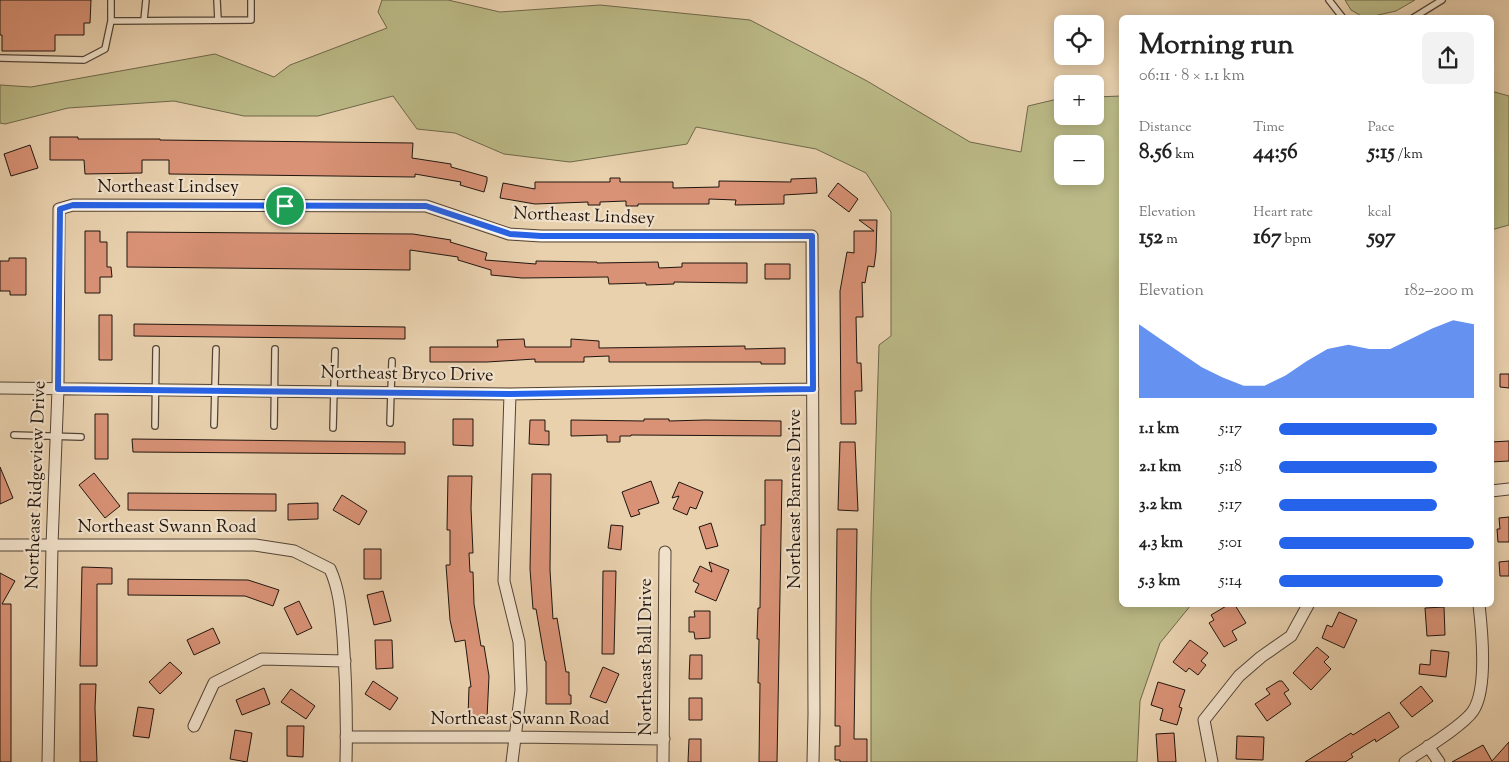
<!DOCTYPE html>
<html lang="en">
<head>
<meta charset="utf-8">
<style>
	body { margin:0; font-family:"Sorts Mill Goudy",serif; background:#f2f2f2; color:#222; height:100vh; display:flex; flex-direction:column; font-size:19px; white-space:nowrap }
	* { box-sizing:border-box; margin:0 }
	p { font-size:16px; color:#767676 }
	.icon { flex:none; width:28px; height:28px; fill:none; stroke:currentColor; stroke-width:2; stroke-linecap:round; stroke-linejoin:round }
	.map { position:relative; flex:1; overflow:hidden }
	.sheet { position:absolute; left:1119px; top:15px; width:375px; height:592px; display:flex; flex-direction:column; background:#fff; border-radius:8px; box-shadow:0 2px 12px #0003 }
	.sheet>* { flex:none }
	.controls { position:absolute; left:1054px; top:15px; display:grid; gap:10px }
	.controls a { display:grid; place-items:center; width:50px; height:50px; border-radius:8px; background:#fff; box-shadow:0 2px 12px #0003; font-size:25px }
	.pin { position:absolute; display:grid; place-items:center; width:42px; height:42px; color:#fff; margin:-21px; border:2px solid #fff; border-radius:50%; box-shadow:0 1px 5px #0007 }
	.round { display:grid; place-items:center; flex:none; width:52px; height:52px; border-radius:8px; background:#f2f2f2 }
	.head { display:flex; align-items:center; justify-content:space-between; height:85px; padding:0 20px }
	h1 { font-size:28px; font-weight:800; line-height:38px }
	.figures { display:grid; grid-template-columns:repeat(3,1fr); gap:8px; height:85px; padding:5px 20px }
	.figures div { display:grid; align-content:center }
	.figures b { font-size:21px; font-weight:800 }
	.figures small { font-size:14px; font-weight:400 }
	.figures p { font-size:14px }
	.chart { height:140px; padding:10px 20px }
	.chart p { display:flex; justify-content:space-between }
	.chart svg { width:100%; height:90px; margin-top:5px; fill:#2563eb; opacity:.7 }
	ul { padding:0 20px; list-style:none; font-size:16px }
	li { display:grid; grid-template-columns:80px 60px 1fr; align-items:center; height:38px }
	li i { height:12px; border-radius:6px; background:#2563eb }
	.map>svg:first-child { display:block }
</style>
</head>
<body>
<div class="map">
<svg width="1509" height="762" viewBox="0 0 1509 762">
	<rect width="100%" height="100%" fill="#e9d1ae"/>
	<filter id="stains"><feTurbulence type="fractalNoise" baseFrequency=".004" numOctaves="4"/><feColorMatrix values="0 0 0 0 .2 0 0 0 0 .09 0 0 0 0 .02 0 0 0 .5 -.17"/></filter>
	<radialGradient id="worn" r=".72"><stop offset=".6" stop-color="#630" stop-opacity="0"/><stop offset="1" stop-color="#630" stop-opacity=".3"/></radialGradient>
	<path fill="#bbba87" stroke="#6e684a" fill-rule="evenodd" d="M382 0H448L500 12 600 5 750 20 867 81 970 142 1021 152 1028 106 1062 98V116H1095V97L1121 96V605H1191L1160 643 1140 701 1137 762H871V598L879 345 891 336V212L866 173 816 149 696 127 687 144 570 162 504 154 455 133 417 129 393 96 318 116H244L174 101 68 108 5 124 0 123V85L31 87 215 54 274 77 290 65 387 28 378 12ZM1062 144H1095V176H1062Z
		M1345 0H1415L1396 11 1365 18 1351 10Z
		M1491 91 1509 96V225L1491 230Z"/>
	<path fill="#d99276" stroke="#20150e" d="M0 0H91L90 23H84V35H55V51H2V35H0Z
		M50 137H78V139H160V140L413 143 412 158 451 164V167L487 177V181L484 192 460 185 461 182 415 174V177L169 174V160H142V173L85 174 84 160H50Z
		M30 145 38 168 11 176 4 154Z
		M610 178H620V182H673V188L719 187V181L791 182V179L816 178 817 193 784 195V204L735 205 736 200 709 199V204H638V206H626V201L600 202V205H588V202L535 204 500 198 503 183 535 189V182H610Z
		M838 183 858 199 849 212 828 196Z
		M859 220H877L876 252 874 267 868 266 865 283 862 282 863 317H856L857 363H861L862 391H855L856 424H841L840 291 847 252 854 253V231H874Z
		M85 231H100V242H107V267H111L112 277H100V293H85Z
		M127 232 413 234 451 240 450 242 487 253 485 260 536 264V261L597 262V263L658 262 659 268 682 267V263H747V283L674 282V284L646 285V283L609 284 608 277 522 278 491 275V270L458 260V257L410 250V270L127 267Z
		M9 258H26V295H10V291H0V261H9Z
		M765 264H790V279H765Z
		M99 315H112V360H99Z
		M134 324 405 327V339L134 336Z
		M524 339 525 347H571V339L599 341V348L745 346V349L785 348V364H761V362H609V356L584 357V362H535V359L487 362H430V347H498L497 340Z
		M1500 374H1509V388L1500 387Z
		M95 414H108V459H95Z
		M453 419H473V446L453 445Z
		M644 419H669V421L705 420 781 421V436L631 435V436H620V442H607V435L571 436V420L644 421Z
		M530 420H545V431H549V445L529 444Z
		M132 439 405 442V454L133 452Z
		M1509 441V461L1491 462V442Z
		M840 442H855L858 511 838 510Z
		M0 467 13 498 0 504Z
		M94 473 120 506 105 518 79 485Z
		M532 474H551L550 570 553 619 557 618 566 672H569V695H571V704H546V661H545L536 609H533L530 569Z
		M448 476H472L471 508 473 553H469L470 572H473L474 604 481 646H484L489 676 487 718 468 717 469 687H471L465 640 455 642 450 620 446 565H450V530H447Z
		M765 480H782L777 762H759L760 683H758L759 639H757L758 608H760L761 525H765Z
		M651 481 659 503 638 510 640 514 631 517 622 492Z
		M679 482 703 492 696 509 690 507 687 515 673 509 679 496 672 498Z
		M128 493 276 494V511L128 510Z
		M342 495 367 511 359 525 333 510Z
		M318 503V519L288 520V504Z
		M1509 517V542H1498L1497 529H1500L1499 518Z
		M711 523 718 546 706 549 699 527Z
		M611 525 623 526 621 550 608 548Z
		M837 529H857L854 739H867V762H840V760H835V746H840V726H835Z
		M364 549H381V579H364Z
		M1509 561V576H1500L1499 562Z
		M709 562 729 570 716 601 695 592 699 584 693 581 700 566 712 572Z
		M82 567 112 568V584H97V666H80Z
		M603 571H616L614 654H602Z
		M0 573 15 581 2 604H11V762H0Z
		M128 579 248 580 279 590 273 606 245 596 128 595Z
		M383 591 391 621 374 625 367 595Z
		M299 601 312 628 297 635 284 608Z
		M1228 605H1235L1246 623 1232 631 1237 640 1224 647 1209 623 1214 620 1211 615Z
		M1444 607 1445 635 1427 636 1425 608Z
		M694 611H710V638L695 639 694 632H689V617H695Z
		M1339 612 1357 620 1344 648 1322 638 1327 625 1332 627Z
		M213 628 220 643 194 655 187 640Z
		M375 640H392L393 668 376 669Z
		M1190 640 1208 653 1201 661 1206 665 1198 675 1189 668 1186 672 1173 662Z
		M1317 647 1329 657 1324 662 1331 669 1311 690 1293 673Z
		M1431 650 1449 652 1446 677 1419 674 1420 664 1430 665Z
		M690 655H702V679H689Z
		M170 662 182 673 160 694 149 682Z
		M603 667 619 674 606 703 590 697Z
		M373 681 398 698 390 710 365 694Z
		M1279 681H1282L1289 690 1284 693 1291 704 1267 721 1255 704 1270 694 1266 689Z
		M1158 682 1185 690 1179 707 1182 708 1177 725 1160 720 1163 709 1151 705Z
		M80 684H96L95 708 97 762H80Z
		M1421 686 1433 701 1412 717 1400 703Z
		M264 688 270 704 242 715 236 700Z
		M291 689 315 706 306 719 281 702Z
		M689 698H702V720H689Z
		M138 707 154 709 149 738 133 736Z
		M1389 712 1399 727 1376 742 1375 739 1351 754 1353 757 1345 762H1305L1351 733 1353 735Z
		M287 726H304L303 757 287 756Z
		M235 730 252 733 247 762 230 759Z
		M1174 733 1176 762H1158L1156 734Z
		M1237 736 1264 737 1263 760 1236 759Z
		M689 739H701V762H688Z
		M1509 742V762H1452L1483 745 1492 761Z"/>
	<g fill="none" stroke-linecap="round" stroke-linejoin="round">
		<g stroke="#524436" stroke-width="8">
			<path id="service" d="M217 0 218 20
				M1329 0 1343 18
				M1413 18 1442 0
				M144 20 146 0
				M111 21 251 20V0
				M0 58 84 60 105 49 111 21V0
				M390 423 392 361
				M214 425 216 349
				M155 426 156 349
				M274 426 275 349
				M333 428 335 351
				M14 435 81 437"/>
		</g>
		<g stroke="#524436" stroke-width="13">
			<path id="minor" d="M0 388 510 394 813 389
				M510 394 504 581 519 642 521 690 512 762
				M1491 491 1509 489
				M0 545H255L294 551 330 569C340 591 341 614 343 637 346 679 347 721 346 762
				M194 726 214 683 262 659 345 661
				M346 737H516L664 739
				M1428 746 1439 762
				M48 762 52 545 58 389 59 209 73 205 426 206 509 234 541 236H812L814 714 813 762
				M663 762 665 552
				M1212 762 1204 720 1239 676 1261 657 1291 636 1308 605
				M1405 762C1421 751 1463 726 1473 711 1488 689 1482 631 1479 605"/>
		</g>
		<use href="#service" stroke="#f1e1ca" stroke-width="5.5"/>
		<use href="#minor" stroke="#f1e1ca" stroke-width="11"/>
	</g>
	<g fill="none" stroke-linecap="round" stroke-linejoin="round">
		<g stroke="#fff" stroke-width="10">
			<path id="route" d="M73 205 426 206 510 234 541 236H812L813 389 510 394 58 389 60 209Z"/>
		</g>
		<use href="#route" stroke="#2563eb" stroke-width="6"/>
	</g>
	<g text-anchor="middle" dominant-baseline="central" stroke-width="4.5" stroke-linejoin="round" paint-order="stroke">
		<g font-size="18" fill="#20150e" stroke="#f1e1ca">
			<text x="168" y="188">Northeast Lindsey</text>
			<text transform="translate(584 217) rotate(2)">Northeast Lindsey</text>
			<text transform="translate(407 375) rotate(1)">Northeast Bryco Drive</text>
			<text transform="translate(37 485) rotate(-88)">Northeast Ridgeview Drive</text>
			<text transform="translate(796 499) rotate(-90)">Northeast Barnes Drive</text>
			<text x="167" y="528">Northeast Swann Road</text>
			<text transform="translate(647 657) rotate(-90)">Northeast Ball Drive</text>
			<text x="520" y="720">Northeast Swann Road</text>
		</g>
	</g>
	<rect width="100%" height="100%" filter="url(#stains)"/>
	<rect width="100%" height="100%" fill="url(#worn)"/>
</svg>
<div class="controls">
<a><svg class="icon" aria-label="locate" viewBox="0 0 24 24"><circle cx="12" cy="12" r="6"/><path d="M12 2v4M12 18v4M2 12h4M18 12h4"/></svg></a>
<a>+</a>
<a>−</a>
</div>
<div class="pin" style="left:285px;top:206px;background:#1e9e55"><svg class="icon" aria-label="arrive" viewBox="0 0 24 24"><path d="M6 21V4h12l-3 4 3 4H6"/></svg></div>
<section class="sheet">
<div class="head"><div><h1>Morning run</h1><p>06:11 · 8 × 1.1 km</p></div><a class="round"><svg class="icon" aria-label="share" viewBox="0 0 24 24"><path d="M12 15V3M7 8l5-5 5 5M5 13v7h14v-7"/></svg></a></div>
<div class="figures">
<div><p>Distance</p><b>8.56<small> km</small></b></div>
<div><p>Time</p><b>44:56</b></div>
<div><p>Pace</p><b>5:15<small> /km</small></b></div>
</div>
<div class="figures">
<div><p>Elevation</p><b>152<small> m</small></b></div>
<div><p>Heart rate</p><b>167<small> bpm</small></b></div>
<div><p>kcal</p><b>597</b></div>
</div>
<div class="chart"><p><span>Elevation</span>182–200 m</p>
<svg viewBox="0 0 160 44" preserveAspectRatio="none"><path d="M0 44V8L10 15L20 22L30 29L40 34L50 38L60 38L70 33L80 26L90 20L100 18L110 20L120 20L130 15L140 10L150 6L160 8V44z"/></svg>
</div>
<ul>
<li><b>1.1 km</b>5:17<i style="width:81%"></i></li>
<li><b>2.1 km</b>5:18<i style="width:81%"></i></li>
<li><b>3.2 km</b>5:17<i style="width:81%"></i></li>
<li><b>4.3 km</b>5:01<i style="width:100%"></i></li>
<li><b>5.3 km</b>5:14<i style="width:84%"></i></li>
</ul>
</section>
</div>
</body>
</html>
